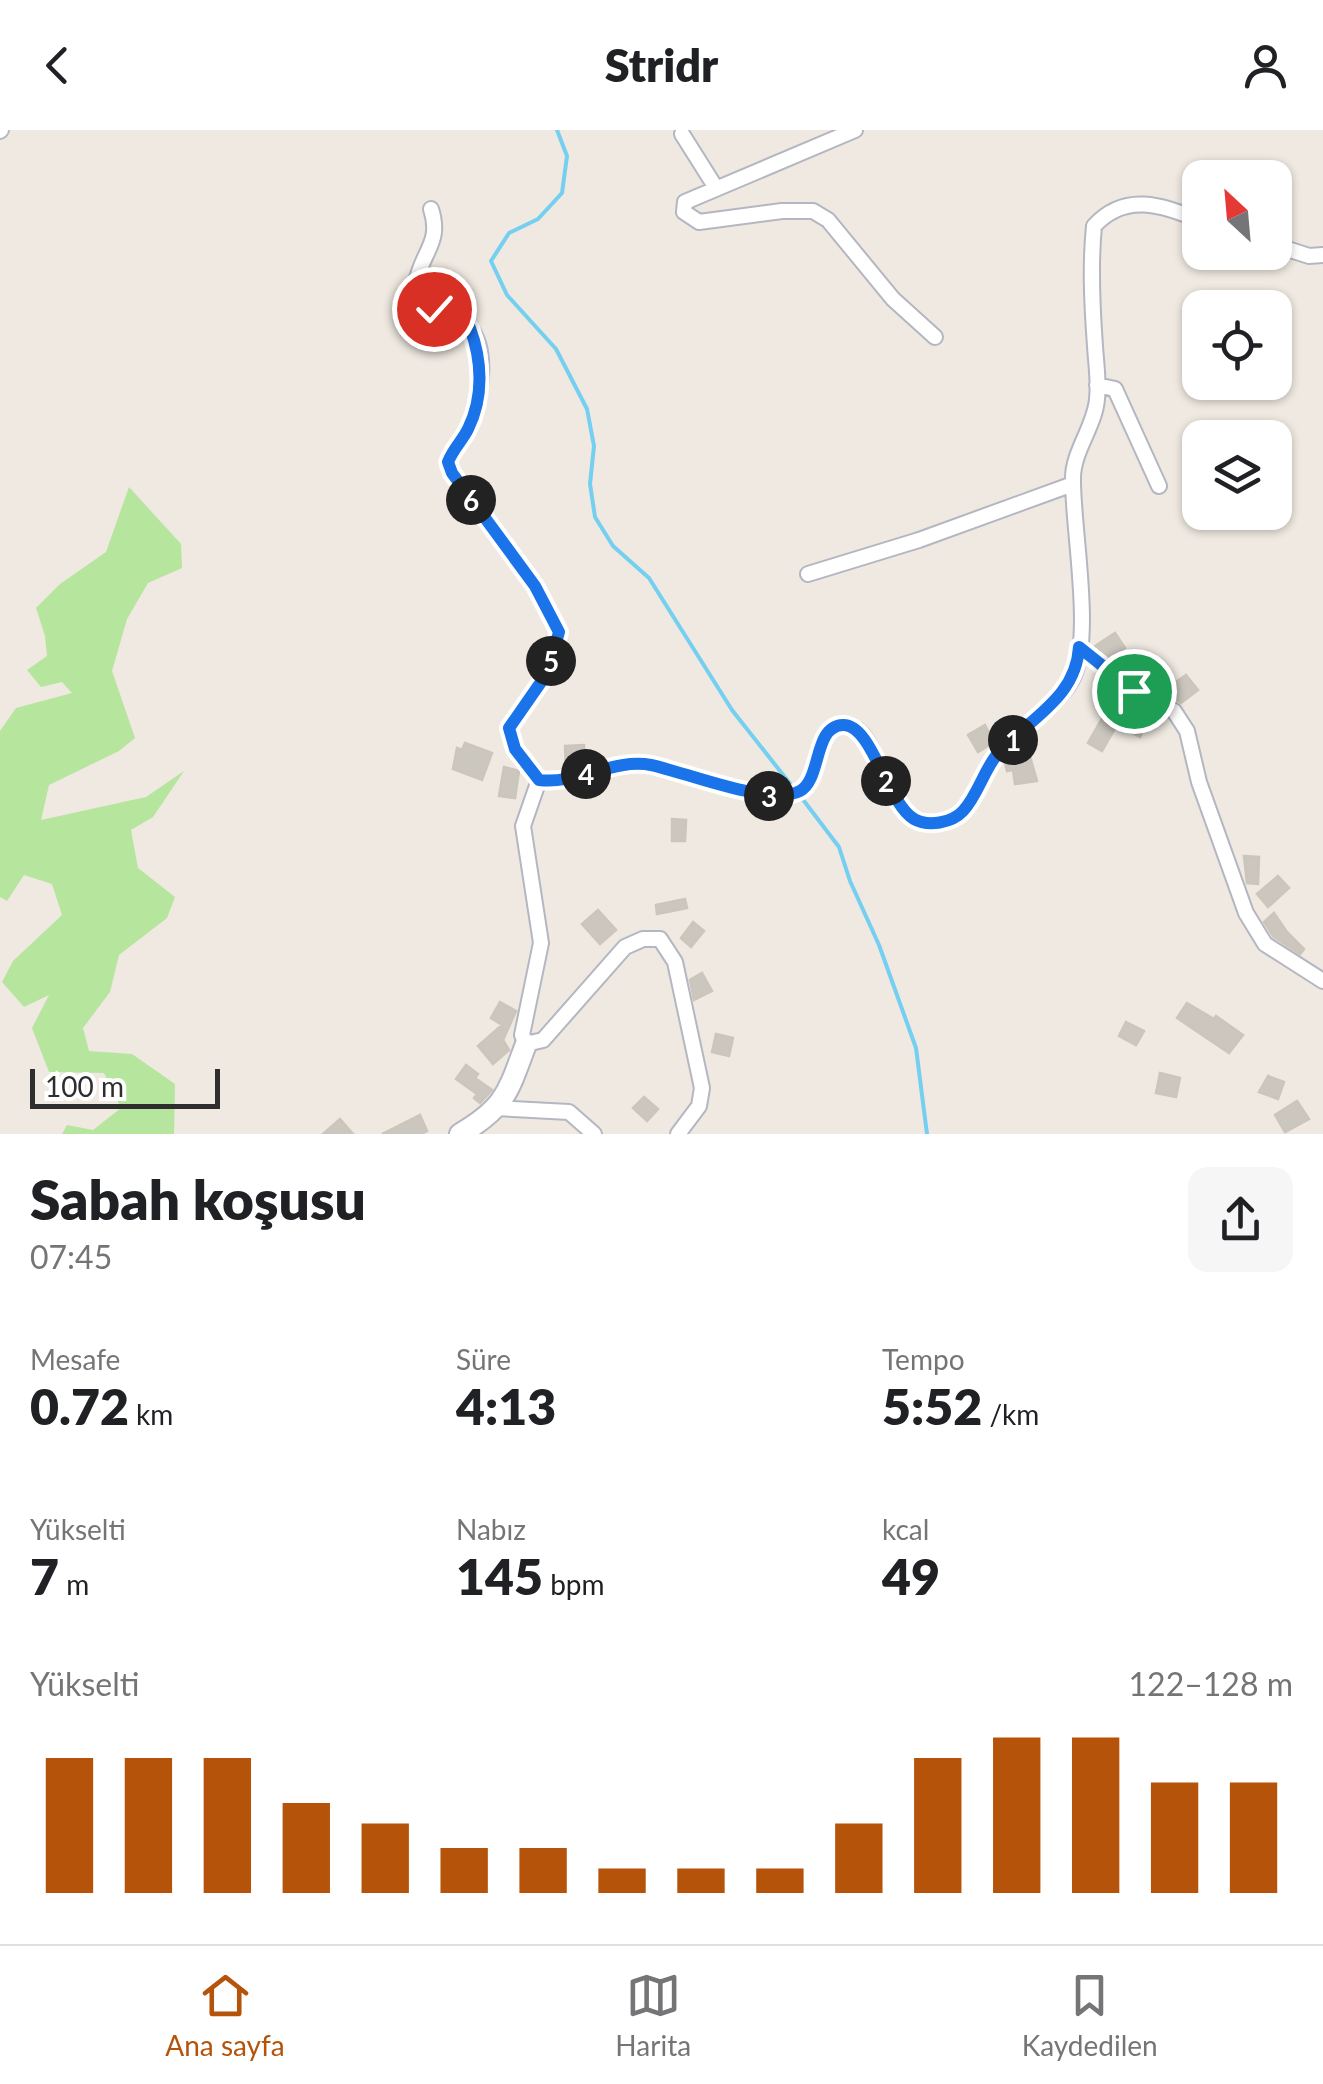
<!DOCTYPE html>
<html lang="tr">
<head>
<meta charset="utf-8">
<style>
	body { margin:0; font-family:Lato,sans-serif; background:#f6f6f6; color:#202124; height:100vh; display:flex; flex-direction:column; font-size:38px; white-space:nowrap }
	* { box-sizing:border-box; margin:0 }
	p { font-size:32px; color:#757577 }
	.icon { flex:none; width:55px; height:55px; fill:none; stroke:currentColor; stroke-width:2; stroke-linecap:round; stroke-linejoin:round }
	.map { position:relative; height:1004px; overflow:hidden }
	.side { display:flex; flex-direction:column; background:#fff; flex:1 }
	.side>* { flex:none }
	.needle { width:65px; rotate:334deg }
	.tools { position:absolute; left:1182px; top:30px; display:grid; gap:20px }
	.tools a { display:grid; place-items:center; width:110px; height:110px; border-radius:20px; background:#fff; box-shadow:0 2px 8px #0004; font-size:50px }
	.scale { position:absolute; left:30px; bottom:25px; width:190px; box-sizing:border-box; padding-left:10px; border:5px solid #2e2e2e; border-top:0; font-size:28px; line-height:35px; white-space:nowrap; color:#2e2e2e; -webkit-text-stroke:8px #fff; paint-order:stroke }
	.pin { position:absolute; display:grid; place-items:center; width:85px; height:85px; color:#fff; margin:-42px; border:5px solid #fff; border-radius:50%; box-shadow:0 2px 10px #0007 }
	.km { position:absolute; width:50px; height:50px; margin:-25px; border-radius:50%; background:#222; color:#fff; font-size:28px; line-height:50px; text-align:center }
	.round { display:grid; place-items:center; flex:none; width:105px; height:105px; border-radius:20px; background:#f6f6f6 }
	.headline { display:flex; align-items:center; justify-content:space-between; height:170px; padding:0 30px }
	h1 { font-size:55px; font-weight:800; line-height:75px }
	.stats { display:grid; grid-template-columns:repeat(3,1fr); gap:15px; height:170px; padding:10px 30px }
	.stats div { display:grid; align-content:center }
	.stats b { font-size:50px; font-weight:800 }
	.stats small { font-size:28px; font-weight:400 }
	.stats p { font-size:28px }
	.chart { height:280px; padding:20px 30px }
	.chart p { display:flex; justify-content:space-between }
	.chart svg { width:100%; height:180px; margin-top:10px; stroke:#b45309; stroke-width:6 }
	header { display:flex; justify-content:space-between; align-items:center; height:130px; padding:0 30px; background:#fff; font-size:45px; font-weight:800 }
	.tab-bar { display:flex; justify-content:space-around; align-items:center; height:140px; border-top:2px solid #e0e0e0; background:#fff; font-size:28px; color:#757577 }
	.tab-bar a { display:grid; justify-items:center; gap:5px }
	.tab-bar .active { color:#b45309 }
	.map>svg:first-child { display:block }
</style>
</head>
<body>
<header><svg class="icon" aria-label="back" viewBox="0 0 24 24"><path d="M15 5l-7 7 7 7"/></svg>Stridr<svg class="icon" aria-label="person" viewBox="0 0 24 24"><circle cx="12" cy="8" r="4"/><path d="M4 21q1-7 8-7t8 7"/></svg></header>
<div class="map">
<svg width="1323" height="1004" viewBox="0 0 1323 1004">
	<rect width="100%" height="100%" fill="#efe9e1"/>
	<path fill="#b6e59e" d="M129 357 181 414 182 438 148 453 127 489 112 541 135 608 119 621 49 655 41 690 146 667 184 641 153 687 131 700 138 738 175 767 167 788 119 825 110 862 83 898 89 921 132 924 175 954 174 1004H62L67 995 93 1000 121 978 104 943 49 942 32 898 49 865 24 877 2 852 13 831 62 785 52 754 24 745 7 771 0 767V601L16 578 72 563 62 552 41 557 27 540 47 526 45 506 36 478 60 454 106 422Z"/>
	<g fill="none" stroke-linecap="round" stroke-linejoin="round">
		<path stroke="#75cff0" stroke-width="4" d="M557 0 567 26 562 63 538 89 509 103 491 131 507 165 556 219 587 279 594 316 590 354 595 387 613 416 649 448 732 580 795 660
			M801 667 839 717 850 751 879 815 916 918 927 1004"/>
	</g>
	<path fill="#cbc7bf" stroke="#cbc5ba" stroke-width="2.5" d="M1115 503 1125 518 1110 528 1095 516Z
		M1186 545 1198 560 1181 573 1165 560Z
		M1110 557 1151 583 1140 607 1117 595 1102 621 1088 613 1105 583 1098 579Z
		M985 595 994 612 978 622 968 605Z
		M465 613 492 623 482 650 453 639 457 618 462 620Z
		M584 615 585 633 566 638 565 616Z
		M1029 623 1037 651 1015 654 1013 640 1007 641 1005 632 1013 626Z
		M504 637 519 641 515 668 499 666Z
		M672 689 686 690 685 711H672Z
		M1244 726 1259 727 1258 754 1247 753Z
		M1278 746 1289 758 1268 777 1257 764Z
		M685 769 687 778 657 784 656 775Z
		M598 780 616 800 600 814 582 794Z
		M1274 783 1287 802 1304 819 1300 824 1273 806 1264 792Z
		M693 792 704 801 691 817 681 808Z
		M702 843 712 861 694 870 690 850Z
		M500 872 516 881 503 910 509 920 493 934 478 916 502 895 491 888Z
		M1187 873 1214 889 1216 886 1243 905 1229 923 1177 888Z
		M1126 892 1144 901 1136 915 1119 906Z
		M716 904 733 908 729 926 712 922Z
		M466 935 478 944 475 948 492 960 480 973 474 968 477 964 456 949Z
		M1160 943 1180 948 1176 967 1156 963Z
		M1268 946 1284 952 1278 969 1259 962Z
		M644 967 658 979 647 991 633 978Z
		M1297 971 1309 989 1285 1002 1275 985Z
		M420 985 427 1001 421 1004H382Z
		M340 989 353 1004H323Z"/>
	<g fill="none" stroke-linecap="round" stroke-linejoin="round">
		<g stroke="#b4b7c1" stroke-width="18">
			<path id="street" d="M855 0 685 72 684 82 699 92 782 81H813L828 90 893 169 935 207
				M0 1 1 0
				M682 4 716 58
				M431 79C442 113 422 121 416 153 421 162 426 174 435 179 445 186 461 187 470 198 489 221 481 273 468 298 462 310 453 319 447 332L452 343 535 456 559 502 548 542 509 598 515 619 539 650C577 655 612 628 650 635 686 641 767 675 798 662 822 651 811 599 841 595 884 590 878 701 940 693 970 689 981 647 996 626 1017 598 1053 582 1071 551 1095 512 1072 397 1073 348 1073 321 1095 296 1097 269 1099 252 1096 233 1095 216 1092 175 1090 136 1094 96 1126 61 1163 76 1200 90
				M1275 115 1309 126 1323 125
				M1097 255 1115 259 1159 356
				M808 444 919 410 1073 354
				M1079 517 1134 561 1174 581 1187 601 1199 652 1246 783 1265 814 1323 851
				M539 650 523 696 541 813 522 905 526 914 543 910 625 817 643 809H660L675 832 702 958 699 976 678 1004
				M495 978 569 982 594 1004"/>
		</g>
		<g stroke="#b4b7c1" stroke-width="24">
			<path id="secondary" d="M460 1004C506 977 508 962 526 914"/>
		</g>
		<use href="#street" stroke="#fff" stroke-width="14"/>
		<use href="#secondary" stroke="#fff" stroke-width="20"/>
	</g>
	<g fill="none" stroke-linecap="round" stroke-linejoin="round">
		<g stroke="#fff" stroke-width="20">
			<path id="route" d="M434 179 470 198C482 230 484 267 468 299 462 311 453 319 448 332L452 343 535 456 559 502 548 542 509 598 515 619 539 650C577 655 613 628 651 635 685 642 770 677 800 661 822 649 813 596 843 595 872 594 887 673 914 689 928 697 952 693 963 681 978 665 984 639 999 622 1030 588 1076 568 1079 517L1134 561"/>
		</g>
		<use href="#route" stroke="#1a73e8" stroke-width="12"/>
	</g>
</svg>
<div class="tools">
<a><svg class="needle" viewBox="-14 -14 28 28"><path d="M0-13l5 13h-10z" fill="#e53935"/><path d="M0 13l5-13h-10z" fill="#757577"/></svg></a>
<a><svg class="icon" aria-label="locate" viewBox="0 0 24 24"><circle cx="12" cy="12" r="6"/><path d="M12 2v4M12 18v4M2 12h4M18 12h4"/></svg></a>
<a><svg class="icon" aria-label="layers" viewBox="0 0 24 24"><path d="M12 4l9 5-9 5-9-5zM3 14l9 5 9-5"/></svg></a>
</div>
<div class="scale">100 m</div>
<div class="pin" style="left:1134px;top:561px;background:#1e9e55"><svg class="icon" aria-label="arrive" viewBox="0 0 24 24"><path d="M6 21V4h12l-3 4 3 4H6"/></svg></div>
<div class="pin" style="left:434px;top:179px;background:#d93025"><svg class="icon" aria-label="check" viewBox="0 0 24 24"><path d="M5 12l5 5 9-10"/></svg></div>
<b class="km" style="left:1013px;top:610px">1</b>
<b class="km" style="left:886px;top:651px">2</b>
<b class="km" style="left:769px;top:666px">3</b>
<b class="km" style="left:586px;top:644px">4</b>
<b class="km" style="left:551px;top:531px">5</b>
<b class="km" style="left:471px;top:370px">6</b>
</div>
<section class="side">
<div class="headline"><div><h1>Sabah koşusu</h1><p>07:45</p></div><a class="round"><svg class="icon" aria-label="share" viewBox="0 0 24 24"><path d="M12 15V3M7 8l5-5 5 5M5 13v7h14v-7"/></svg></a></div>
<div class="stats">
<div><p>Mesafe</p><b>0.72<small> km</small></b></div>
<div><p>Süre</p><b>4:13</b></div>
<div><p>Tempo</p><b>5:52<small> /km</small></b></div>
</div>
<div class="stats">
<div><p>Yükselti</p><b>7<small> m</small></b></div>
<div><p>Nabız</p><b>145<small> bpm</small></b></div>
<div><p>kcal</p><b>49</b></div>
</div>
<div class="chart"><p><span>Yükselti</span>122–128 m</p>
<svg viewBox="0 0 160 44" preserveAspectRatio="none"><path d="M5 44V11M15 44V11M25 44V11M35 44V22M45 44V27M55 44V33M65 44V33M75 44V38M85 44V38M95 44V38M105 44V27M115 44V11M125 44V6M135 44V6M145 44V17M155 44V17"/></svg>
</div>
</section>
<nav class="tab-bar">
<a class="active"><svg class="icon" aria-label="home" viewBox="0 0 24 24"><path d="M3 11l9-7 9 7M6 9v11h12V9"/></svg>Ana sayfa</a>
<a><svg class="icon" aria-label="map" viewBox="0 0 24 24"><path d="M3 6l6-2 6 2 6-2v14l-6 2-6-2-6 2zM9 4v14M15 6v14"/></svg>Harita</a>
<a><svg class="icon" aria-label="saved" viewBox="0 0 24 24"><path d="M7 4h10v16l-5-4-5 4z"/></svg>Kaydedilen</a>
</nav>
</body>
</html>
